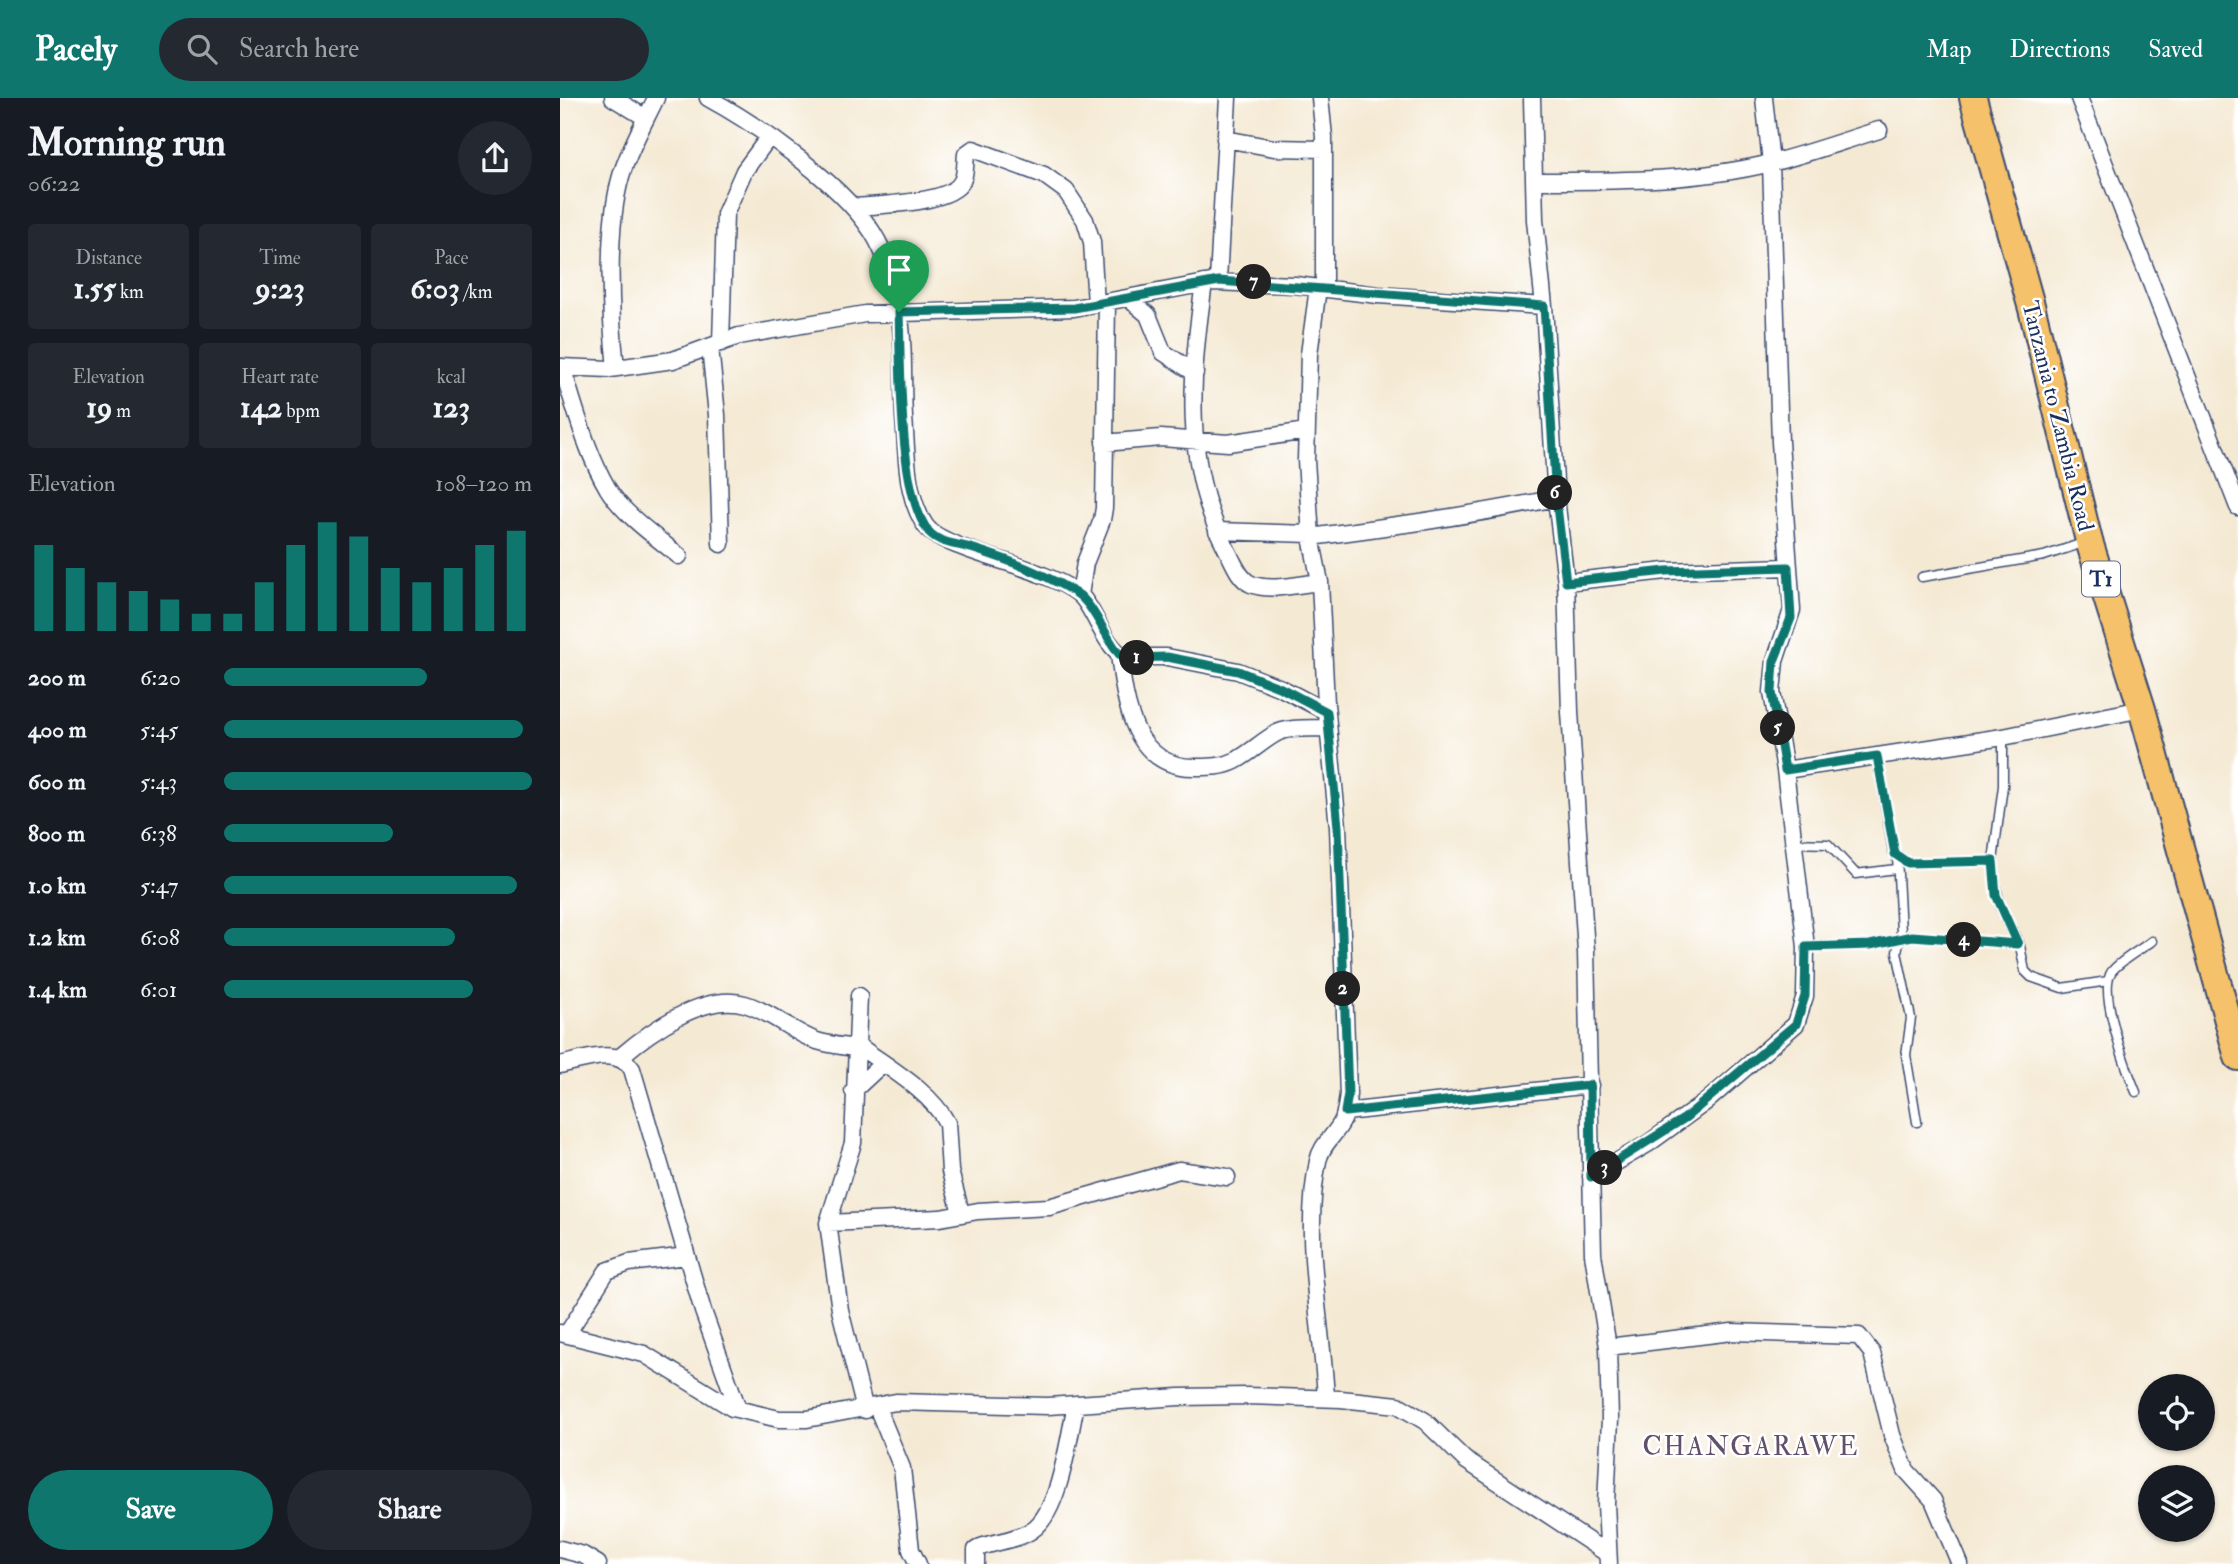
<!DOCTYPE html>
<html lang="en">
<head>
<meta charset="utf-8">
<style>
	body { margin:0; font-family:"IM FELL Double Pica",serif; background:#242831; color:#f1f3f6; height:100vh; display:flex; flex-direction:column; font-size:26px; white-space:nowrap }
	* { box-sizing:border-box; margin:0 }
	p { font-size:23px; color:#9ea1a6 }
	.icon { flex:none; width:38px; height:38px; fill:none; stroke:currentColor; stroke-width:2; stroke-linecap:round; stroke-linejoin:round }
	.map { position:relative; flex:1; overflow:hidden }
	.panel { display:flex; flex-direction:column; background:#171b24; width:560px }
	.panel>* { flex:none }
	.tools { position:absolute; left:1578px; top:1276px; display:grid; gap:14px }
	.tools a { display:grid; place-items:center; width:77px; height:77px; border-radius:50%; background:#171b24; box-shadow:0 2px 5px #0004; font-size:35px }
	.pin { position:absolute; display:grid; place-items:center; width:60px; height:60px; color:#fff; margin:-72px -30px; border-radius:50% 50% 50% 0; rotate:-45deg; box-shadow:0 0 7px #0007 }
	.pin .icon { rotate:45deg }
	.km { position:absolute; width:35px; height:35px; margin:-18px; border-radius:50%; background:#222; color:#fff; font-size:19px; line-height:35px; text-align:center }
	.round { display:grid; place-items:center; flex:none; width:74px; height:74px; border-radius:37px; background:#242831 }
	.headline { display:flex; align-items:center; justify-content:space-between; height:119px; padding:0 28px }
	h1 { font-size:38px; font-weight:700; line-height:52px }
	.stats { display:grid; grid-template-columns:repeat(3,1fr); gap:10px; height:119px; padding:7px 28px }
	.stats div { display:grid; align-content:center; border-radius:7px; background:#242831; text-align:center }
	.stats b { font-size:30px; font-weight:700 }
	.stats small { font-size:19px; font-weight:400 }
	.stats p { font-size:19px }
	.chart { height:196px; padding:14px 28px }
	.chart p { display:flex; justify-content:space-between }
	.chart svg { width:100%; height:126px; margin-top:7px; stroke:#0f766e; stroke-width:6 }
	.primary-button { display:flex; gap:14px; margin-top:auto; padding:14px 28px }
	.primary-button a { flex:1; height:80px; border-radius:42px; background:#0f766e; color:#fff; font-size:28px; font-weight:700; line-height:80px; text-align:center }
	.primary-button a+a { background:#242831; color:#f1f3f6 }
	ul { padding:0 28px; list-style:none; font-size:23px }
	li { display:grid; grid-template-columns:112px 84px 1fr; align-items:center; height:52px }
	li i { height:18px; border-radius:9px; background:#0f766e }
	header { display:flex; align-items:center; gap:42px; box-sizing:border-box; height:98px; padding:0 35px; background:#0f766e; color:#fff }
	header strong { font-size:33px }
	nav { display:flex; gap:38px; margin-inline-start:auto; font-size:24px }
	.search { width:490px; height:63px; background:#242831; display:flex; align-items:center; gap:18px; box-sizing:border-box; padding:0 24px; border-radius:38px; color:#9ea1a6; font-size:26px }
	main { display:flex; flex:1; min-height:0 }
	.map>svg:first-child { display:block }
</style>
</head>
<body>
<header>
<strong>Pacely</strong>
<div class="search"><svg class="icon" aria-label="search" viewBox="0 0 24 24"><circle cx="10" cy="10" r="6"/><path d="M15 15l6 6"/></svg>Search here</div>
<nav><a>Map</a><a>Directions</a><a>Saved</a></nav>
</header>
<main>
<section class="panel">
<div class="headline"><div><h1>Morning run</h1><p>06:22</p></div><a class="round"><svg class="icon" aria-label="share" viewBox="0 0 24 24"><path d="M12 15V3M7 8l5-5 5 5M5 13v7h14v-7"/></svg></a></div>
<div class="stats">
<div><p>Distance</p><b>1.55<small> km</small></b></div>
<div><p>Time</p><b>9:23</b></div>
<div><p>Pace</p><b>6:03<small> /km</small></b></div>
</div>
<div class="stats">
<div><p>Elevation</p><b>19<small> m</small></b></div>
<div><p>Heart rate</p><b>142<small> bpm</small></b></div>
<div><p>kcal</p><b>123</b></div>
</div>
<div class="chart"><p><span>Elevation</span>108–120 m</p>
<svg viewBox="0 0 160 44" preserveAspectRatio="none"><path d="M5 44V14M15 44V22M25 44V27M35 44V30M45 44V33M55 44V38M65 44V38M75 44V27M85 44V14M95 44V6M105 44V11M115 44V22M125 44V27M135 44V22M145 44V14M155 44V9"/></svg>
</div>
<ul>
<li><b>200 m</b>6:20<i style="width:66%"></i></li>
<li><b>400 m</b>5:45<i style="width:97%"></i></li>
<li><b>600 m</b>5:43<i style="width:100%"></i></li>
<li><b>800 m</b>6:38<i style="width:55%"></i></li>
<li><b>1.0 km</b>5:47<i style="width:95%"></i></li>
<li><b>1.2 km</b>6:08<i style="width:75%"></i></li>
<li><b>1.4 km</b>6:01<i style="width:81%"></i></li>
</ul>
<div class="primary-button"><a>Save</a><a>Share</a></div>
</section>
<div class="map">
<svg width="1678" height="1466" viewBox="0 0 1678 1466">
	<rect width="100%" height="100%" fill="#fff"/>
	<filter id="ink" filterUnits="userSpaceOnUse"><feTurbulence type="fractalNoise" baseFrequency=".0143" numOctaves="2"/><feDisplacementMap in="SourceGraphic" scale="14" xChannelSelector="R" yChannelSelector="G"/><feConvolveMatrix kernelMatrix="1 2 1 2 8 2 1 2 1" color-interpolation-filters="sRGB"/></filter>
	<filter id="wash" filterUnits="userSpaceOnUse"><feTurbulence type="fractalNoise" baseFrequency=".00686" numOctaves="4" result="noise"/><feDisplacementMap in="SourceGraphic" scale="28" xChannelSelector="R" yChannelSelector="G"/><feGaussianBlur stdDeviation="1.57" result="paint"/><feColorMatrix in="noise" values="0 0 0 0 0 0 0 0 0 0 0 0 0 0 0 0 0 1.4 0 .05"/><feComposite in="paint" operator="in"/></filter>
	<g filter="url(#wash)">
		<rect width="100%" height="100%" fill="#f4e9d3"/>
	</g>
	<g filter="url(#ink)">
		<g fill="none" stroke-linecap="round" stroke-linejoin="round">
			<g stroke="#3c4b70" stroke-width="11">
				<path id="service" d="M1362 479 1484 458 1526 444
					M1443 639V688L1433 763 1435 784 1440 808 1460 848 1465 873 1471 879 1502 890 1548 883
					M1317 658 1333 753 1348 765 1433 763
					M1233 745 1268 746 1296 776 1336 771
					M1337 758 1341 834 1337 854 1351 920 1346 957 1357 1024
					M1246 849 1310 847 1352 838 1458 846
					M1576 994C1567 972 1537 893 1552 873 1562 861 1580 852 1592 843"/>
			</g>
			<g stroke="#3c4b70" stroke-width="19">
				<path id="minor" d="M53 0 86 20
					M148 0C199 28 289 90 317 142 328 162 335 190 339 213 345 247 342 284 344 319 347 354 345 397 365 427 378 448 454 464 480 476 493 481 513 490 522 499 537 517 544 548 565 559H607L678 573 721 590 767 614
					M760 0 764 39V191
					M972 0 975 122 984 208 996 400 1006 484 1010 614 1026 853 1033 1156 1048 1249 1050 1321 1046 1406 1049 1466
					M1519 0 1678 409
					M665 41 714 50 764 51
					M975 83C1054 83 1133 84 1211 65 1247 56 1283 43 1319 32
					M293 109C316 107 392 106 402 83 406 76 405 64 406 56L413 51 484 77 506 93 525 122 532 144 536 206
					M658 183 668 0
					M644 185C631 277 622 367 667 452 673 463 679 481 691 486 710 494 740 486 760 484
					M758 190 749 256 746 362 751 439 760 484 766 606 778 729 788 996C787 1006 786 1019 780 1027 772 1040 761 1048 758 1063 742 1140 762 1223 766 1300
					M568 200 588 217 603 254 635 275
					M161 245 165 116 184 73 209 39
					M150 249 157 317 161 446
					M0 269 50 271 113 262 179 238 305 216 514 210 651 184 735 187 818 197 984 208
					M2 269C15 309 26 354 48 391 65 418 95 438 119 458
					M56 270C50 216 46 130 61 78 69 51 84 25 96 0
					M544 345 601 340 668 345 746 333
					M657 433 751 436
					M751 439C833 428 915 417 996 400
					M1006 484 1106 473 1228 469
					M520 497 525 465 542 422 544 410 547 204
					M559 556C565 606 574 672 638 669 650 669 663 669 675 663 689 656 701 644 715 636 729 628 752 631 768 630
					M1225 672 1443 639 1582 611
					M299 898 293 1045 268 1125 280 1212 305 1312
					M295 945C325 968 370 992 387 1025L390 1073 401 1115
					M60 959C89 934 144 894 185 906 212 914 233 935 257 943 269 947 283 948 295 950
					M0 967C23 962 57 948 72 971L143 1213 178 1311
					M293 993 322 966
					M785 1014 1030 987
					M1031 1079 1089 1045 1147 1003 1236 926 1245 898 1246 849 1225 672 1212 594 1215 563 1232 512 1220 344 1211 65 1204 0
					M268 1125 380 1120 418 1113 489 1109 619 1072 667 1079
					M0 1235 84 1256 172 1310 219 1321H247L336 1304 488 1308 619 1299 686 1298 781 1301 838 1307 865 1323 905 1362 1048 1456
					M7 1236 47 1173 69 1165 127 1158
					M1048 1249 1172 1234 1299 1238 1312 1255 1332 1337 1346 1372 1373 1402 1400 1466
					M317 1309 342 1370 351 1452 358 1466
					M0 1451 23 1457 38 1466
					M416 1466V1452L421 1449C437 1443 458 1442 472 1432 500 1414 509 1338 516 1306"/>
			</g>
			<g stroke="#3c4b70" stroke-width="30">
				<path id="trunk" d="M1413 0 1472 211 1529 443 1582 611 1678 959"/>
			</g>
			<use href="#service" stroke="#fff" stroke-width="8"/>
			<use href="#minor" stroke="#fff" stroke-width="16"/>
			<use href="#trunk" stroke="#f5c16b" stroke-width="26"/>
		</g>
	</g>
	<g fill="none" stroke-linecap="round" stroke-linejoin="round" filter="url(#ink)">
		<g stroke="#fff" stroke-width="14">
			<path id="route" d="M659 183 984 208 996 400 1006 484 1106 473 1228 469 1231 520 1214 563 1212 594 1225 672 1317 658 1335 756 1348 765 1433 763 1436 797 1458 846 1352 838 1310 847 1246 849 1245 898 1236 926 1125 1020 1031 1079 1030 987 785 1014 788 996 778 729 767 614 721 590 678 573 607 559 569 560 559 556C546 540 532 504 516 495 485 476 449 462 414 451 399 446 380 446 369 434 338 397 341 265 339 214L514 210Z"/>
		</g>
		<use href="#route" stroke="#0f766e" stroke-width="9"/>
	</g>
	<g text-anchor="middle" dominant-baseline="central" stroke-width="5" stroke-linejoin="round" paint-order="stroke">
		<rect fill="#fff" stroke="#5f6d8e" stroke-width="2" x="1522" y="463.5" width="38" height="35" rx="5"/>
		<g font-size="21" font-weight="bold" fill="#1b2f5e">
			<text x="1541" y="481">T1</text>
		</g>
		<g font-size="23" fill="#1b2f5e" stroke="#fff">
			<text transform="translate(1498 318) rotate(76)">Tanzania to Zambia Road</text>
		</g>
		<g font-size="26" letter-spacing="2" fill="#62506b" stroke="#fff">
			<text x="1191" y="1349">CHANGARAWE</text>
		</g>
	</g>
</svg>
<div class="tools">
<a><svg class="icon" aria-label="locate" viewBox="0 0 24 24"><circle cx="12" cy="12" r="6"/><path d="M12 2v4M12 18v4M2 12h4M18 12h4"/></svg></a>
<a><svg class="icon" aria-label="layers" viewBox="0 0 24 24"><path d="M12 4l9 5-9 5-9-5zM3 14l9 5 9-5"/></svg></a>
</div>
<div class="pin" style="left:339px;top:214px;background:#1e9e55"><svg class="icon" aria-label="arrive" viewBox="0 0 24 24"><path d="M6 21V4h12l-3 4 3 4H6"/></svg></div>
<b class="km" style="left:577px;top:560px">1</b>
<b class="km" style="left:783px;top:891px">2</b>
<b class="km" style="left:1045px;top:1070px">3</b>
<b class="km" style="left:1404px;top:842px">4</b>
<b class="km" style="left:1218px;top:630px">5</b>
<b class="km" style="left:995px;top:395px">6</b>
<b class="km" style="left:694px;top:184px">7</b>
</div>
</main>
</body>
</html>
